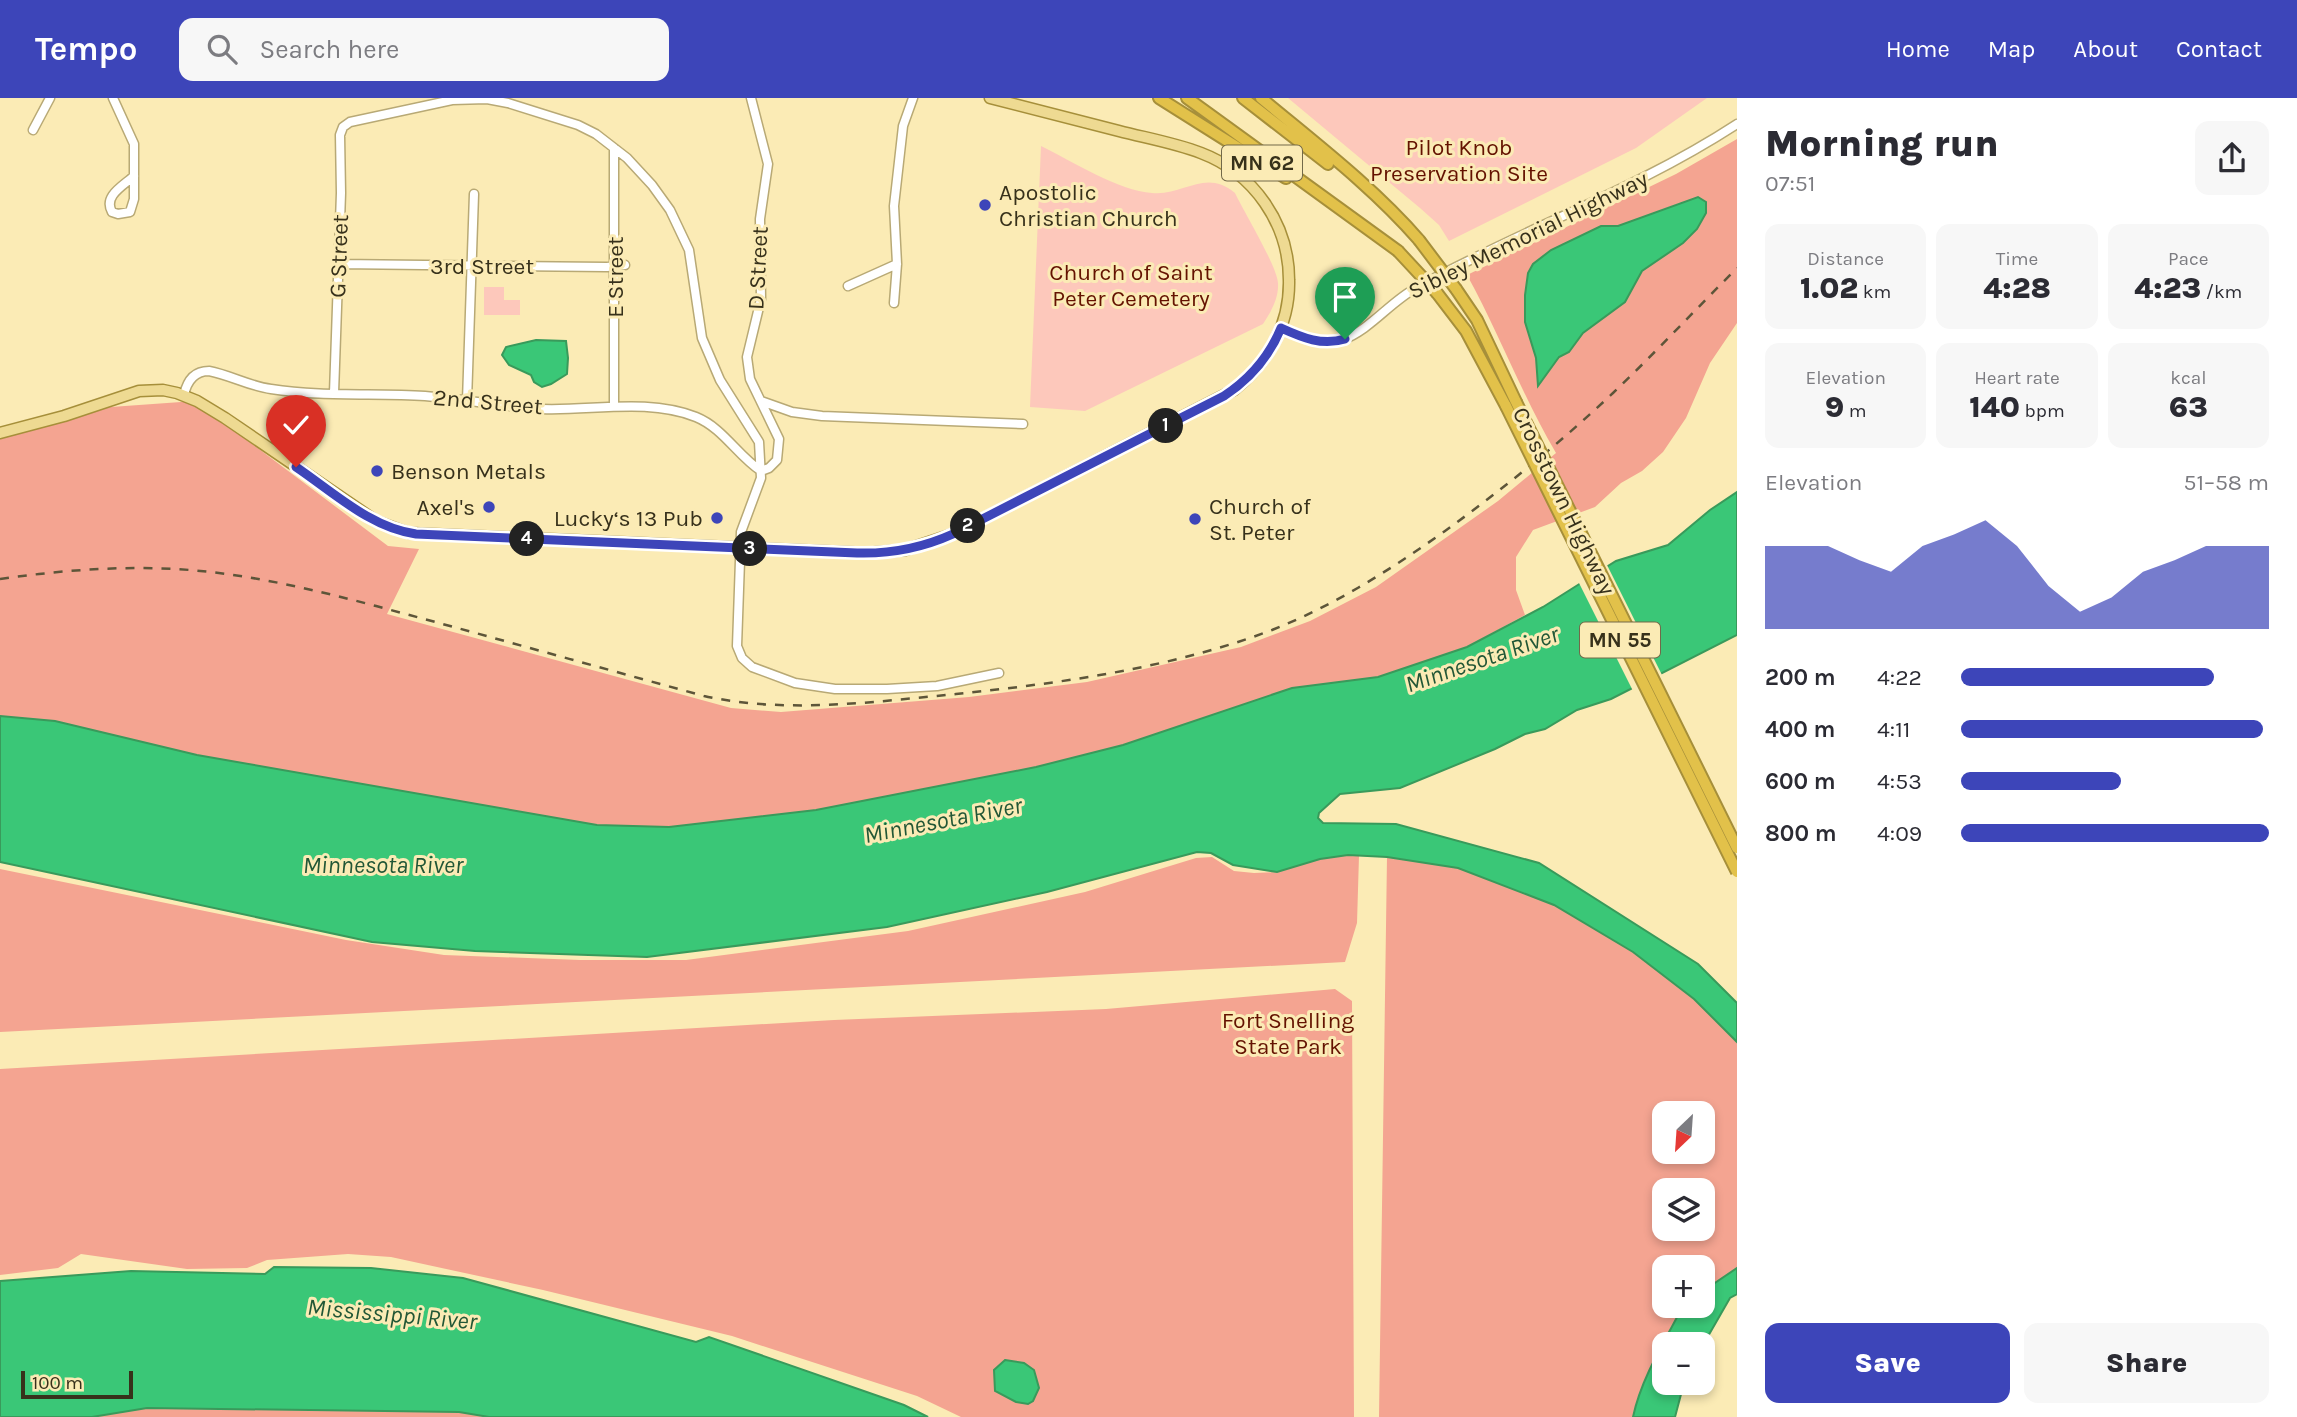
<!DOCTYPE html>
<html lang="en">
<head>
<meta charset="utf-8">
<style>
	body { margin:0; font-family:Karla,sans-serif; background:#f7f7f7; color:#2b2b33; height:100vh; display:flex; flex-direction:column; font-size:26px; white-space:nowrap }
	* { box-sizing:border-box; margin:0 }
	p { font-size:23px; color:#7c7c81 }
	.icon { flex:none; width:38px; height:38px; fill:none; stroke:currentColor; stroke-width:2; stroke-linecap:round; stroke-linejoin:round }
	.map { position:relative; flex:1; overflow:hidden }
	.details { display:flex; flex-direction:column; background:#fff; width:560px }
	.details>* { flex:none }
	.needle { width:46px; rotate:205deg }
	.buttons { position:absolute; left:1652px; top:1003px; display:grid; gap:14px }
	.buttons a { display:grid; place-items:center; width:63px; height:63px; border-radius:14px; background:#fff; box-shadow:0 4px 10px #0003; font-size:35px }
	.scale { position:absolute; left:21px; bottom:18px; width:112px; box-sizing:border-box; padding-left:7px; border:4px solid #37311b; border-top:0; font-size:19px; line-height:24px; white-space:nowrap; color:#37311b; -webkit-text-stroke:5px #fbebb5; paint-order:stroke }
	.pin { position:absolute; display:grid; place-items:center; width:60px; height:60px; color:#fff; margin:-72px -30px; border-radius:50% 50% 50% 0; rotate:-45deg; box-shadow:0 0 7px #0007 }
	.pin .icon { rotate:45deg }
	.km { position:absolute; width:35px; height:35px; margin:-18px; border-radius:50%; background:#222; color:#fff; font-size:19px; line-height:35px; text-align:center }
	.round { display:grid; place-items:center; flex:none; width:74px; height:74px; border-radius:14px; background:#f7f7f7 }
	.head { display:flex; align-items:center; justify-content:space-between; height:119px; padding:0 28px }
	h1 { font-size:38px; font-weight:800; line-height:52px }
	.stats { display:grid; grid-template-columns:repeat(3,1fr); gap:10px; height:119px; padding:7px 28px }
	.stats div { display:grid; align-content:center; border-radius:14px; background:#f7f7f7; text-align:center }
	.stats b { font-size:30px; font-weight:800 }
	.stats small { font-size:19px; font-weight:400 }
	.stats p { font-size:19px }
	.chart { height:196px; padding:14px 28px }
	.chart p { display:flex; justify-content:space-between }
	.chart svg { width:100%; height:126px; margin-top:7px; fill:#3d45b9; opacity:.7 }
	.button { display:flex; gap:14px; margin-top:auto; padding:14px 28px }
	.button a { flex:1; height:80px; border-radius:14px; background:#3d45b9; color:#fff; font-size:28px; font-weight:800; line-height:80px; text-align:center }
	.button a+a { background:#f7f7f7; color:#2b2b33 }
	ul { padding:0 28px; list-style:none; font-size:23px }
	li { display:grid; grid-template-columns:112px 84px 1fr; align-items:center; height:52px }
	li i { height:18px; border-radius:9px; background:#3d45b9 }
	header { display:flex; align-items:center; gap:42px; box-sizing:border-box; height:98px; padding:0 35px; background:#3d45b9; color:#fff }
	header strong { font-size:33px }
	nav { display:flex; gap:38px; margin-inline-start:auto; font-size:24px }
	.search { width:490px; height:63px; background:#f7f7f7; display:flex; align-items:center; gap:18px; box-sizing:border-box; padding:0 24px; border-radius:14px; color:#7c7c81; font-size:26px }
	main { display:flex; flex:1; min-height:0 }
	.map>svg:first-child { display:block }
</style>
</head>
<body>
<header>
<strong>Tempo</strong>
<div class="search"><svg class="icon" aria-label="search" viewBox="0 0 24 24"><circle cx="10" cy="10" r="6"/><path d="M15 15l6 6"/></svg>Search here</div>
<nav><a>Home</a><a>Map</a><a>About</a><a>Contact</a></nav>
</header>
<main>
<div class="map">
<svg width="1737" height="1319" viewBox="0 0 1737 1319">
	<rect width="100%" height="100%" fill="#fbebb5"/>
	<path fill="#fdc8bb" d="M1288 0H1707L1636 50 1449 143 1439 127 1420 110Z
		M1041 48C1072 63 1119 93 1152 95 1184 98 1205 70 1235 95 1244 114 1277 168 1278 185 1279 200 1271 214 1263 226L1085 313 1030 309Z
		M484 189H504V202H520V217H484Z"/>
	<path fill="#f4a491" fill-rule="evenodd" d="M1737 41V225L1710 265 1686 320 1663 354 1642 373 1621 385 1595 409 1533 432 1516 459V492L1525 517 1467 549 1378 579 1292 590 1123 647 1036 669 816 712 669 729 597 727 197 657 55 623 0 618V338L97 310 195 303 388 448 419 451 387 516 731 610 781 614 969 599 1087 584 1241 549 1310 523 1376 489 1498 403 1556 355C1522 297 1499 235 1467 177L1676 76ZM1680 105 1683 145 1642 173 1625 204 1583 235 1569 254 1559 259 1539 287 1536 260 1525 224V197L1533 166 1551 152 1601 128H1618Z
		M1348 757 1359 758 1357 825 1345 864 0 934V771L346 842 444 857 580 862H686L908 833 1085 794 1196 760 1212 759 1234 773 1254 775 1277 774 1320 761Z
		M1387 759 1458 770 1554 807 1633 854 1694 901 1737 944V1170L1703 1193V1169H1664V1208H1685L1667 1238 1633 1319H1379ZM1664 1015H1703V1054H1664ZM1664 1092H1703V1130H1664Z
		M1335 891 1352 903 1354 1319H961L917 1298 732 1238 543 1192 391 1159 348 1156 267 1162 247 1170 187 1171 81 1156 58 1170 0 1177V971L834 922 1106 911Z
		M147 1310 459 1314 489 1319H92Z"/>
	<path fill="#3ac777" stroke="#399a5b" stroke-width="2" d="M1698 99 1706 104V115L1697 131 1683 145 1642 173 1625 204 1583 235 1569 254 1559 259 1538 288 1536 260 1525 224V197L1528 175 1533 166 1551 152 1601 128H1618Z
		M536 242 566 243 568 260 567 276 551 286 542 289 534 284 531 277 509 267 502 257 506 249Z
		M1737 394V537L1611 601 1577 612 1545 631 1525 636 1495 651 1400 690 1340 696 1319 715 1318 720 1323 725 1396 726 1539 765 1698 866 1737 905V944L1694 901 1633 854 1554 807 1458 770 1387 759 1348 757 1320 761 1277 774 1233 767 1211 755 1197 754 1047 794 887 829 647 859 475 853 372 844 0 764V618L55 623 197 657 597 727 669 729 816 712 1036 669 1123 647 1292 590 1378 579 1467 549 1543 509 1616 463 1668 447 1710 412Z
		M274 1169 371 1170 463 1180 696 1244 709 1239 904 1307 928 1319H489L459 1314 147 1310 92 1319H0V1183L131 1173 265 1176Z
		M1737 1170V1196L1730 1200 1703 1247 1664 1246V1284L1684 1285 1675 1319H1633C1641 1281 1664 1244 1682 1210L1685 1208H1703V1193Z
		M1005 1262 1024 1265 1034 1272 1039 1290 1033 1303 1028 1306 1016 1304 995 1293 994 1272Z"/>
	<path fill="#fbebb5" d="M1606 465 1663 579 1633 593 1578 483Z"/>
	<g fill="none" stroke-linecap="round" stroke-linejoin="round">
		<g stroke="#b8a975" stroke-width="11">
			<path id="minor" d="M113 0 134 46V101L130 114 118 116 112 114C103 98 123 88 134 78
				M751 0 768 66 760 121 761 201 747 259 750 281 779 341 777 362 769 370 761 373
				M33 32 50 0
				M614 50V308
				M339 166 607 169 625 167
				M848 188 897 166
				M894 205 897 166 894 108 903 28 913 0
				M1281 230C1300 238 1321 249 1342 242 1370 232 1390 204 1416 190 1521 132 1636 92 1737 26
				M334 295 341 95 340 37 343 29 350 24 452 2 487 1 508 5 578 27 596 36 627 60 652 87 670 112 689 152 702 240 720 282 759 344 761 380 741 434 737 548 742 560 752 569 795 585 835 591H887L937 588 999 575
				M184 297C187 283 194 273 209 273 230 277 249 288 271 291 321 299 374 295 425 298 465 301 503 309 542 311 593 313 647 300 696 319 723 330 737 357 761 373
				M467 303 474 96
				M761 303 792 314 822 318 1023 326"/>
		</g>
		<g stroke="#a68f3a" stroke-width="13">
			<path id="major" d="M0 335 64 318 139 293 163 292 177 295 197 303 225 320 376 423 409 435 867 455 905 452 953 436 1234 292C1268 264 1290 227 1289 182 1289 126 1254 75 1201 55 1175 45 1146 40 1119 33 1076 22 1033 11 990 0"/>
		</g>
		<g stroke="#a68f3a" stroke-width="14">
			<path id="highway" d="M1159 0 1286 80
				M1187 0 1398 153
				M1243 0 1328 66
				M1261 0C1315 45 1373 89 1419 142
				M1456 191 1477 222 1516 304
				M1437 195 1466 233 1506 308"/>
		</g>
		<use href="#minor" stroke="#fff" stroke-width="8"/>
		<use href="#major" stroke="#eeda92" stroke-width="10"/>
		<use href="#highway" stroke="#e2c14a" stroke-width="10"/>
		<path stroke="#5d5539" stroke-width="2.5" stroke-dasharray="9 9" stroke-linecap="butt" d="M0 481C63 472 127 467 190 472 275 479 357 503 439 525 527 549 616 574 704 598 786 616 873 604 956 596 1062 585 1172 570 1272 532 1335 507 1390 472 1445 433 1503 391 1560 345 1613 295 1655 255 1695 212 1737 170"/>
		<g stroke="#a68f3a" stroke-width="14" stroke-linecap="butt">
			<path id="highway-bridge" d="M1419 142 1456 191
				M1398 153 1437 195
				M1516 304 1737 750
				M1506 308 1737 774"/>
		</g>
		<use href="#highway-bridge" stroke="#e2c14a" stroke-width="10"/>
	</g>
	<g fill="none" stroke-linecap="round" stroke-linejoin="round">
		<g stroke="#fff" stroke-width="14">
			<path id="route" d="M296 369C333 394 371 430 416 436L857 455C891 456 922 450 953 436L1224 298C1250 281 1269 259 1281 230 1303 240 1322 248 1345 241"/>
		</g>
		<use href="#route" stroke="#3d45b9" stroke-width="9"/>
	</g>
	<g fill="#3d45b9" stroke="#fbebb5" stroke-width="2.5">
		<circle cx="985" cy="107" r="7"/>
		<circle cx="377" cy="373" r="7"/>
		<circle cx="489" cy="409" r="7"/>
		<circle cx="717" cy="420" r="7"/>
		<circle cx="1195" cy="421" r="7"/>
	</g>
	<g text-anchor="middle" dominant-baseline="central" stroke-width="6" stroke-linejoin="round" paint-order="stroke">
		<g fill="#fbebb5" stroke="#726949" stroke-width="2">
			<rect x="1222" y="47.5" width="80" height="35" rx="5"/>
			<rect x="1580" y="524.5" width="80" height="35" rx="5"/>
		</g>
		<g font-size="21" font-weight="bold" fill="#37311b">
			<text x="1262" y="65">MN 62</text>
			<text x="1620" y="542">MN 55</text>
		</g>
		<g font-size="23" fill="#641201" stroke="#fbebb5">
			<text x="1459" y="49">Pilot Knob<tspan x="1459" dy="26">Preservation Site</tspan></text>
			<text x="1131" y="174">Church of Saint<tspan x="1131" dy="26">Peter Cemetery</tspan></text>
			<text x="1288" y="922">Fort Snelling<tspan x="1288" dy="26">State Park</tspan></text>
		</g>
		<g font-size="23" fill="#37311b" stroke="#fbebb5" text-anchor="start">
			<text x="999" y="94">Apostolic<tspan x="999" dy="26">Christian Church</tspan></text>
			<text x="391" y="373">Benson Metals</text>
			<text x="1209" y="408">Church of<tspan x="1209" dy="26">St. Peter</tspan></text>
			<text x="475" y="409" text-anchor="end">Axel's</text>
			<text x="703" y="420" text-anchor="end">Lucky‘s 13 Pub</text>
		</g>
		<g font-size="23" fill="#37311b" stroke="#fbebb5">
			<text transform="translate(1528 137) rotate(-26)">Sibley Memorial Highway</text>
			<text transform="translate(339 158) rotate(-88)">G Street</text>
			<text x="482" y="168">3rd Street</text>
			<text transform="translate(758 170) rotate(-87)">D Street</text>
			<text transform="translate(615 179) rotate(-90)">E Street</text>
			<text transform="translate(488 304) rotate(5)">2nd Street</text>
			<text transform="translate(1564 403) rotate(64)">Crosstown Highway</text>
		</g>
		<g font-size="24" font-style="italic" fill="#225736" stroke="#fbebb5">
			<text transform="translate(1482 561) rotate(-19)">Minnesota River</text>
			<text transform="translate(943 722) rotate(-11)">Minnesota River</text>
			<text x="383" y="767">Minnesota River</text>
			<text transform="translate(392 1216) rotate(5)">Mississippi River</text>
		</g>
	</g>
</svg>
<div class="buttons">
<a><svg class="needle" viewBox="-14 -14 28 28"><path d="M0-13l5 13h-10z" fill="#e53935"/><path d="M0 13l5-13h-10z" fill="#7c7c81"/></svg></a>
<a><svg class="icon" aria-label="layers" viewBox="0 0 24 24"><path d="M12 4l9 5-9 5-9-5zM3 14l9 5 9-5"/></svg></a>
<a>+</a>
<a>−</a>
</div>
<div class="scale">100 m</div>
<div class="pin" style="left:1345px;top:241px;background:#1e9e55"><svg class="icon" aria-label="arrive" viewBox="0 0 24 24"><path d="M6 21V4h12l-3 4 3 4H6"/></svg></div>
<div class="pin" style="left:296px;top:369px;background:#d93025"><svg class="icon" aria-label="check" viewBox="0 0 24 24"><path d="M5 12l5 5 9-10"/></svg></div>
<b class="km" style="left:1166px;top:328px">1</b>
<b class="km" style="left:968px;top:428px">2</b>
<b class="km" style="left:750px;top:451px">3</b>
<b class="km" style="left:527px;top:441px">4</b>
</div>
<section class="details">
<div class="head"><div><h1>Morning run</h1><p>07:51</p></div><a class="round"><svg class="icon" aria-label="share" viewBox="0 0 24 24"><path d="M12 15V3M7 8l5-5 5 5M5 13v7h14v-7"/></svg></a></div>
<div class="stats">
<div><p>Distance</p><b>1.02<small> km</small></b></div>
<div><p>Time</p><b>4:28</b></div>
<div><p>Pace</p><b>4:23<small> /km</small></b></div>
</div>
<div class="stats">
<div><p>Elevation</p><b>9<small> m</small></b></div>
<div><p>Heart rate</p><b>140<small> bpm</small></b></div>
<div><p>kcal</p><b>63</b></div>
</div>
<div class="chart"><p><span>Elevation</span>51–58 m</p>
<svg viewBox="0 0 160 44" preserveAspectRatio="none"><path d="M0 44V15L10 15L20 15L30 20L40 24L50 15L60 11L70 6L80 15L90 29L100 38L110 33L120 24L130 20L140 15L150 15L160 15V44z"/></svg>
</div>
<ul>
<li><b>200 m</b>4:22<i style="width:82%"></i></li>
<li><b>400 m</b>4:11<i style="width:98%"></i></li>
<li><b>600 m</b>4:53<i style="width:52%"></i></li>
<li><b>800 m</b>4:09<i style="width:100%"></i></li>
</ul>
<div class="button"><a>Save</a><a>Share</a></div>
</section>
</main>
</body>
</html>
